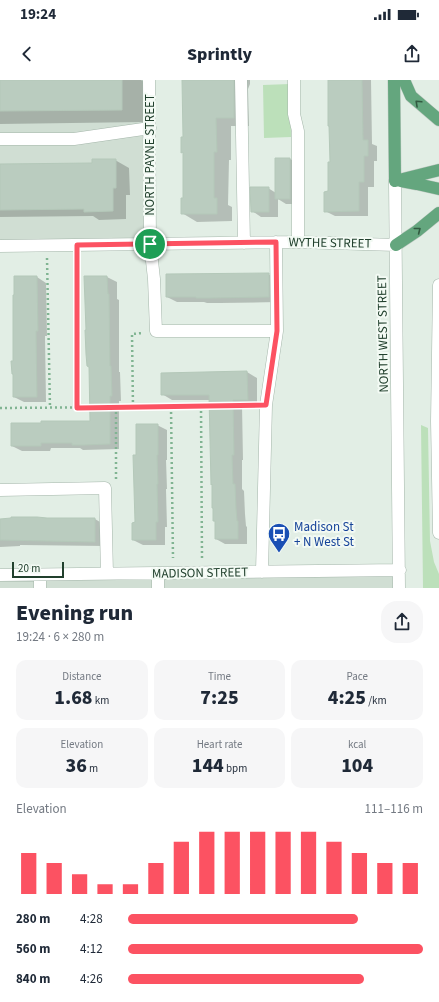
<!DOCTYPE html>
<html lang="en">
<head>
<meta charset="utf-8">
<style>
	body { margin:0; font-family:"Source Sans 3",sans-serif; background:#f6f6f7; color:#1f2937; height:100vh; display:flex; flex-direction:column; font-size:15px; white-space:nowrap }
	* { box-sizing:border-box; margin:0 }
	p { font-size:13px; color:#747a83 }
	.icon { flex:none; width:22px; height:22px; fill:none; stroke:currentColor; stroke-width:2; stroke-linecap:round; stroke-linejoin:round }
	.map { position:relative; height:508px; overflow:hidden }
	.side { display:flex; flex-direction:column; background:#fff; flex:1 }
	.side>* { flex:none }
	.scale { position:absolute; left:12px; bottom:10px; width:52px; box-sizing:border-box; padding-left:4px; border:2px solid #21402d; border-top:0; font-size:11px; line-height:14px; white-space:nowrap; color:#21402d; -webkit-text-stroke:3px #f3faf4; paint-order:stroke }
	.pin { position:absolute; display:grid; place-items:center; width:34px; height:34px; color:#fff; margin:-17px; border:2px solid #fff; border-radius:50%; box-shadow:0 1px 4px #0007 }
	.round { display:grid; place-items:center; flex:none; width:42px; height:42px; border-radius:16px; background:#f6f6f7 }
	.head { display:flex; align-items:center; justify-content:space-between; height:68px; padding:0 16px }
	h1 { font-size:22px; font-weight:800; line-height:30px }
	.figures { display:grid; grid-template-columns:repeat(3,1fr); gap:6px; height:68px; padding:4px 16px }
	.figures div { display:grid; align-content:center; border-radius:10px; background:#f6f6f7; text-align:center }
	.figures b { font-size:20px; font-weight:800 }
	.figures small { font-size:11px; font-weight:400 }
	.figures p { font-size:11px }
	.chart { height:112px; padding:8px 16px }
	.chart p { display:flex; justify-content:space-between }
	.chart svg { width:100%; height:72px; margin-top:4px; stroke:#fc5262; stroke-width:6 }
	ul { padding:0 16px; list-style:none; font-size:13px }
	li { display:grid; grid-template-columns:64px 48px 1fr; align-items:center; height:30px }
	li i { height:10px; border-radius:5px; background:#fc5262 }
	.status { display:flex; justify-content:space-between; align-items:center; height:28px; padding:0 20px; background:#fff; direction:ltr }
	.status svg { height:11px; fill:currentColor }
	header { display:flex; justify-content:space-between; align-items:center; height:52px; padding:0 16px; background:#fff; font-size:18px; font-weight:800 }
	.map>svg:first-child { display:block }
</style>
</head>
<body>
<div class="status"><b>19:24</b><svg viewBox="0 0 49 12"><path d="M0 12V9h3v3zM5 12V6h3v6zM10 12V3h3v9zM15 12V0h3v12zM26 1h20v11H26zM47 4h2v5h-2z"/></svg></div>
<header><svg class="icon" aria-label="back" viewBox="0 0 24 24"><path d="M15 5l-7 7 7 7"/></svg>Sprintly<svg class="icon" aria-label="share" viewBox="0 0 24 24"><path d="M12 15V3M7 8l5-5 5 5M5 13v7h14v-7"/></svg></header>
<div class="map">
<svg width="439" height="508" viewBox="0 0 439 508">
	<rect width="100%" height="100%" fill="#e2eee5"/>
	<path fill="#d0ded3" d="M0 0H149L150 166 0 167Z
		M400 491V508H0V497Z"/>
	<path fill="#bce0ba" d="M290 4 291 57 264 58 263 5Z
		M421 345 428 348 430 461 434 482 439 494V508H423Z"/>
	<path fill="#0003" d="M0 0H141L144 2V42L0 44Z
		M183 0H250V4L248 9 249 46H231V80H229L228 125 232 127V141L197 142 182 133 184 119V73L182 72 184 58Z
		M328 0H371L372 64 377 66V81H374V107H368V136H335L325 131 329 112 331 83Z
		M276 79H290L300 84V124H286L278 119V137H261L252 131 268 108 276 113Z
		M115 80 129 88 130 115H126V139L99 140 93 136 0 137V85L93 84Z
		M268 194 278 200V222L220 223H207L204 222H177L167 217Z
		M37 197 46 203 47 256H45L46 322H24L14 317V282Z
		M85 197H107L117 202V219L119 220V292H120L121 321H119V369L83 370 80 368H51L50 371H22L12 366 91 342 90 287Z
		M247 292 257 298V325H242L243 380H242V409L244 411 245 434 246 446 247 447V464H225L216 459V442L214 441 213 405 212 404 210 320H172L162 314V294Z
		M157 345 167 350V380H166L167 409H166L167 447H165V465H143L133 460 136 443 137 376Z
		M95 439 105 445V466L20 465V466L0 467V440Z"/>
	<path fill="#baccbf" stroke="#b4c8b9" d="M0 0H122V30L0 31Z
		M182 0H234V38H216L217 72H214V118H217V134H181V118H183V72L181 73V57H183Z
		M328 0H362L363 60H368V76H364V102H359V131L324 132V112L328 111V82H330L329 46H328Z
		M275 78H290V119H275Z
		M92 79H116V108H113V131L84 132V129L0 130V84L92 83Z
		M250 107H269V132H251Z
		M269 193V217L209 218H196V217H166V194Z
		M14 196H37L38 251H36L37 317H13V294H12L11 281H13V215H14Z
		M84 196H107L108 214H109L110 286H111L112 316H110V364L85 365H72V363H41V366H11V343H41V341H90L89 287 87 286 86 274 85 250H86Z
		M247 291 248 320H233L234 375H232L233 404H235L236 428 237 441H238V459H215V441H213V428H212V404L211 405 209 315H161V293Z
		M136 344H158V375H157L158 404H157L158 442H156V460H132V443L135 442 133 375H136Z
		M11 437H37L47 438H95V462L0 460V439L11 438Z"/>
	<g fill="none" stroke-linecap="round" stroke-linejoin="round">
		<g stroke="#a4b6aa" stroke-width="13">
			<path id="minor" d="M149 0 150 163 154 199 156 251H277
				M241 0 244 163
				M294 0V34L298 51V162
				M0 59H74L150 48
				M395 101 399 508
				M0 166 298 162 396 165
				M439 205 437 341 439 453
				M0 410 105 408 107 494
				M262 492 266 325 277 251 276 162
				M158 493V508
				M0 495 400 490
				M40 495V508"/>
		</g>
		<g stroke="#c1cac4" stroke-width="13">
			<path id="major" d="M394 0 395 101
				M404 0 411 16 439 40
				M395 101 439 90
				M401 101 417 104 439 109
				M396 165 417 151 439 133"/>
		</g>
		<path stroke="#80b492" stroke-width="2.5" stroke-dasharray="2 3" stroke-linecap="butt" d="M47 178 50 328
			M77 178V328
			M201 326 202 478
			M116 327V399
			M133 327 132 254 143 253
			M171 327 173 478
			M0 328 133 327 251 326"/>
		<use href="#minor" stroke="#fff" stroke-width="12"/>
		<use href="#major" stroke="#64a67e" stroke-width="12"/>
	</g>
	<defs><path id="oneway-chevron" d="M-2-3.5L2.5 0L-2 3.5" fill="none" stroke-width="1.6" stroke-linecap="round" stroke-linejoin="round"/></defs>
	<g stroke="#325a41">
		<use href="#oneway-chevron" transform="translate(418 23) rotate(-137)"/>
		<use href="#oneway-chevron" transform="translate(418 150) rotate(-38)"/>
	</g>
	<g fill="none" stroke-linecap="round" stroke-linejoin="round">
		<g stroke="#fff" stroke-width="8">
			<path id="route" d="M276 162 277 251 266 325 77 328V165Z"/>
		</g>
		<use href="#route" stroke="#fc5262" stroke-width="5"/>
	</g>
	<defs>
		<g id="bus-pin" transform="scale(1.15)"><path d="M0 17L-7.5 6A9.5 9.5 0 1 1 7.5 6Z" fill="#1a4fb4" stroke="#f3faf4"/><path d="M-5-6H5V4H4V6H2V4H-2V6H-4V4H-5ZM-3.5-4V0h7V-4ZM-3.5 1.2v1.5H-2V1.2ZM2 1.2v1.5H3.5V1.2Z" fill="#fff"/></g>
	</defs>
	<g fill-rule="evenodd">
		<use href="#bus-pin" x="279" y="454"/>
	</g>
	<g text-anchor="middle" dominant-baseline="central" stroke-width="4" stroke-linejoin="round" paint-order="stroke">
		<g font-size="13" fill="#21402d" stroke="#f3faf4">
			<text transform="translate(150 75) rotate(-90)">NORTH PAYNE STREET</text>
			<text transform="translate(330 163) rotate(1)">WYTHE STREET</text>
			<text transform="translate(383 254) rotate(-91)">NORTH WEST STREET</text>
			<text transform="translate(200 493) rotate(-1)">MADISON STREET</text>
		</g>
		<g font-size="13" fill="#164399" stroke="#f3faf4" text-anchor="start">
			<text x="294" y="447">Madison St<tspan x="294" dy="15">+ N West St</tspan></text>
		</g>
	</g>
</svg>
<div class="scale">20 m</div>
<div class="pin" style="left:150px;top:164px;background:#1e9e55"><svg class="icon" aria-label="arrive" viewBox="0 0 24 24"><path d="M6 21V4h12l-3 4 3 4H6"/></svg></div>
</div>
<section class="side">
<div class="head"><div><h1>Evening run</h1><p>19:24 · 6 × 280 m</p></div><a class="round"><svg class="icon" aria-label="share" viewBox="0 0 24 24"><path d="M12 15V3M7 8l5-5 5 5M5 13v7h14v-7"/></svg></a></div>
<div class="figures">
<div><p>Distance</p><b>1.68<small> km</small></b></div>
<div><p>Time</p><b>7:25</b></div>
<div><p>Pace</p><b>4:25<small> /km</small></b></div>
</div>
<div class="figures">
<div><p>Elevation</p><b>36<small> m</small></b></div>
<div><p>Heart rate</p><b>144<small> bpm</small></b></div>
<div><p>kcal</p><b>104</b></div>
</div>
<div class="chart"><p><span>Elevation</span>111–116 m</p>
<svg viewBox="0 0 160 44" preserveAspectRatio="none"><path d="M5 44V19M15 44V25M25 44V32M35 44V38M45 44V38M55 44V25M65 44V12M75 44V6M85 44V6M95 44V6M105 44V6M115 44V6M125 44V12M135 44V19M145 44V25M155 44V25"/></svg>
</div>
<ul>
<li><b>280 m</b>4:28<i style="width:78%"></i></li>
<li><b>560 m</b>4:12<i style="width:100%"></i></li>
<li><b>840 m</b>4:26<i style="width:80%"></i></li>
</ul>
</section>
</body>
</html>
